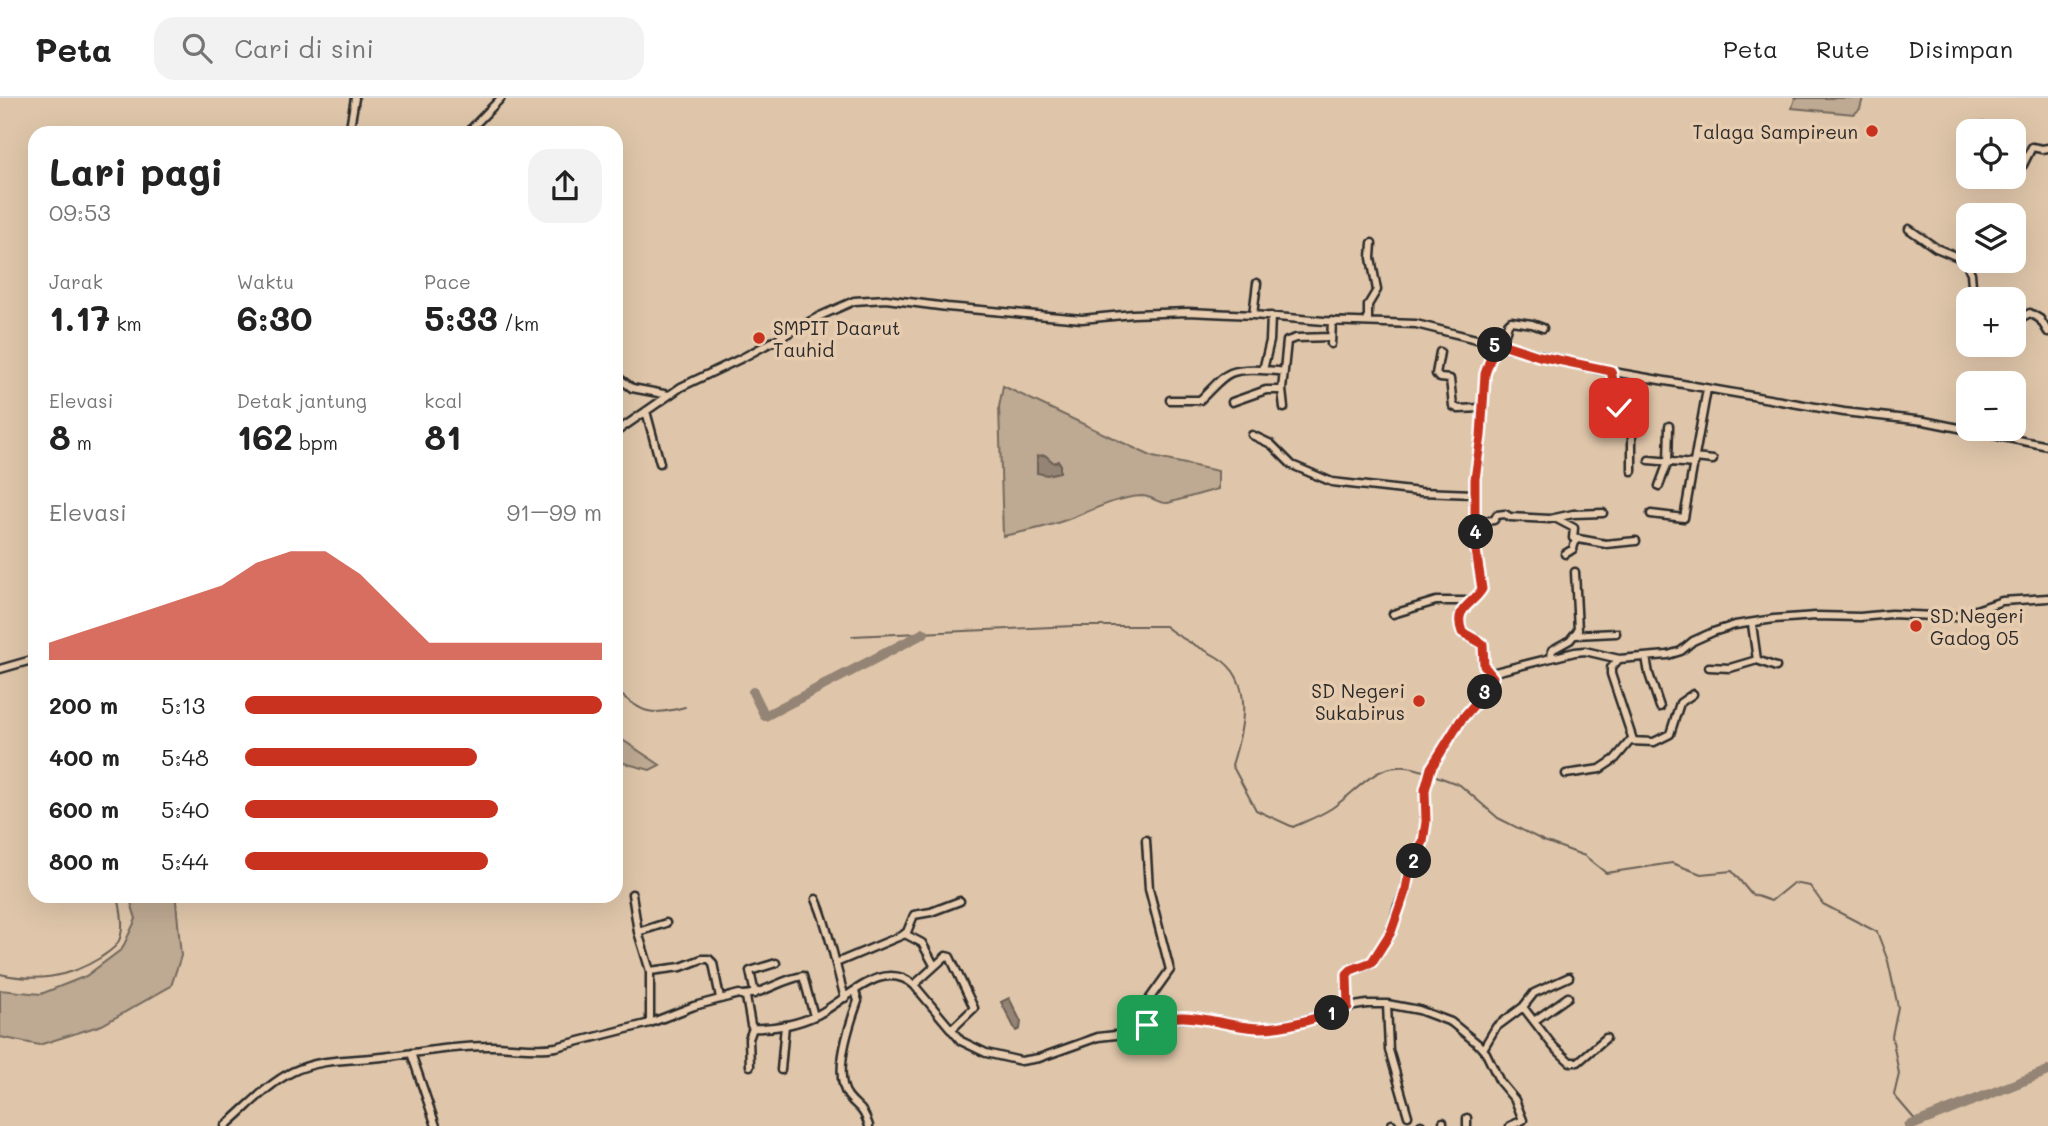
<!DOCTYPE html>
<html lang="id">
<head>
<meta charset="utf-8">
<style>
	body { margin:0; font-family:Mali,sans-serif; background:#f2f2f2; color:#222; height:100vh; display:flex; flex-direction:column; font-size:26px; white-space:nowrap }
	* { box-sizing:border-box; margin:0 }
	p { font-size:23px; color:#767676 }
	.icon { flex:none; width:38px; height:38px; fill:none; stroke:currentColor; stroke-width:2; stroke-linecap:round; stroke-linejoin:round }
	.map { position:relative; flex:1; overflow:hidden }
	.details { position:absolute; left:28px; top:28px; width:595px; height:777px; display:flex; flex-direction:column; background:#fff; border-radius:21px; box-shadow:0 7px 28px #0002 }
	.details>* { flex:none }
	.fabs { position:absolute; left:1956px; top:21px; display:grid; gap:14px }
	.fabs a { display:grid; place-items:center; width:70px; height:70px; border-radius:14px; background:#fff; box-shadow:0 7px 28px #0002; font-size:35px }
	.pin { position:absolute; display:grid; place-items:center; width:60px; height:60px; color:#fff; margin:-30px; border-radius:14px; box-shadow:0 4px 10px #0006 }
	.km { position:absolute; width:35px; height:35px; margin:-18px; border-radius:50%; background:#222; color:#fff; font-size:19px; line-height:35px; text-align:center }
	.round { display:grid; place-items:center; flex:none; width:74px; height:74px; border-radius:21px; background:#f2f2f2 }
	.summary { display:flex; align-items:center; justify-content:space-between; height:119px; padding:0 21px }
	h1 { font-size:38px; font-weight:700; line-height:52px }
	.figures { display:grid; grid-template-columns:repeat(3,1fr); gap:10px; height:119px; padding:7px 21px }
	.figures div { display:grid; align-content:center }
	.figures b { font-size:35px; font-weight:700 }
	.figures small { font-size:19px; font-weight:400 }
	.figures p { font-size:19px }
	.chart { height:196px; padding:14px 21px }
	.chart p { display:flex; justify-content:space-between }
	.chart svg { width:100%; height:126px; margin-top:7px; fill:#c8321e; opacity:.7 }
	ul { padding:0 21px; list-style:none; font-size:23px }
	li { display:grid; grid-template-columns:112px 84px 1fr; align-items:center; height:52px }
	li i { height:18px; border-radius:9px; background:#c8321e }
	header { display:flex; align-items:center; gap:42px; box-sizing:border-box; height:98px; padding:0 35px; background:#fff; border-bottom:2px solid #e0e0e0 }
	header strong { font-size:33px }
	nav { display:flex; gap:38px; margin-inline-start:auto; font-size:24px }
	.search { width:490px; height:63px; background:#f2f2f2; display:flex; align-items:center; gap:18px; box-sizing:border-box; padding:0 24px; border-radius:21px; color:#767676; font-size:26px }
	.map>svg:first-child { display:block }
</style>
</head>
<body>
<header>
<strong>Peta</strong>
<div class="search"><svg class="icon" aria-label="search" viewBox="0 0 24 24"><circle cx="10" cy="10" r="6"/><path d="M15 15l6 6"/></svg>Cari di sini</div>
<nav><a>Peta</a><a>Rute</a><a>Disimpan</a></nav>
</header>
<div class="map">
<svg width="2048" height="1028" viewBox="0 0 2048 1028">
	<rect width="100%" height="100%" fill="#dfc6aa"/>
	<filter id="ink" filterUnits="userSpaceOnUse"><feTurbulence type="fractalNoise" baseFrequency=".0143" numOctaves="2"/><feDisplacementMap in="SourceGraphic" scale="14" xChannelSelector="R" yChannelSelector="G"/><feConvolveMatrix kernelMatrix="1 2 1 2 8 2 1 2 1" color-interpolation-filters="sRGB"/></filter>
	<g filter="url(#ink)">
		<path fill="#bea992" stroke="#746a5e" stroke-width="2" d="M1795 0H1863L1860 11 1854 16 1792 10Z
			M1003 288 1153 359 1218 373V391L1168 405C1158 406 1152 398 1142 398 1114 399 1084 417 1057 425 1040 431 1021 434 1003 438L999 309Z
			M616 639H618L660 667 650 672 616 663Z
			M129 798H180L176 803 181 858 171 888 102 927 39 947 0 939V892L41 896 86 878 122 851 136 821Z"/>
		<path fill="#948474" stroke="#6a6057" stroke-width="2" d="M1045 357 1054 365 1058 363 1060 365V374L1047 377 1037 375V358Z
			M1009 900 1021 924 1020 931 1016 933 1001 904Z"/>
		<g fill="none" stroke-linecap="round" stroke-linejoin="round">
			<path stroke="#6a6057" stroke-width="2" d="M852 538 1074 528H1165C1181 542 1199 548 1217 559 1256 582 1243 632 1232 667L1256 712 1293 729C1306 723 1320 718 1332 710 1366 687 1380 656 1426 674
				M616 593C646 616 648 618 685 609
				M1431 676 1460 687 1498 720 1544 743 1585 758 1606 775 1672 765 1701 776 1732 773 1751 796 1771 803 1793 785 1810 788 1823 806 1877 834 1888 863 1898 909 1892 938 1899 976 1894 997 1917 1024
				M0 876C36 884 68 880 100 860 105 856 113 852 117 846 126 833 121 813 118 798"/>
			<path stroke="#948474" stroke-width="10" d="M753 594 765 618 924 535
				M1909 1028 2048 973"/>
			<g stroke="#2b2b2b" stroke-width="11">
				<path id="minor" d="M1982 33 1983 28
					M349 35 355 0
					M467 35 501 0
					M2014 70 2023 67 2032 49 2042 51 2048 50
					M1909 131 1936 150 1965 162 1971 175 1973 201
					M1253 217 1257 185
					M1368 223V207L1377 192 1371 160 1372 145
					M2014 223 2030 215 2040 221 2048 234
					M1331 246 1332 223
					M1502 246 1508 226 1511 223 1532 226 1543 230
					M1440 254 1436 276 1440 280 1450 281 1453 308 1459 311 1482 310
					M1263 272 1270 243 1271 218
					M1611 273 1618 309 1632 316V373
					M616 278 632 290 669 297
					M1170 302H1200C1225 278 1225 270 1261 272 1269 273 1276 272 1283 274
					M1232 304 1266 292H1282
					M1284 310 1282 292 1287 243 1296 240 1331 239
					M646 313 660 365
					M616 334 681 289 742 260 820 218 854 203 886 201 947 209 1082 221 1133 216 1188 214 1253 217 1324 223 1416 226 1596 271 1844 314 1924 323 2048 348
					M1252 337 1271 346 1292 367 1332 384 1420 394 1474 396
					M1695 360 1713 362
					M1649 362 1694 366
					M1659 388 1668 364 1669 328
					M1651 416 1684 420 1707 291
					M1555 420 1574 430 1573 440 1606 446 1636 443
					M1476 424 1494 422 1497 417 1505 416 1510 419 1550 421 1573 416 1603 415
					M1565 456 1573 451 1576 441
					M1393 516 1436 503H1469
					M1575 537 1616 535
					M1646 559 1649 576 1660 609
					M1551 560 1552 552 1570 542 1578 532 1575 474
					M1619 561 1611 570V576L1633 642
					M1757 562 1776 569
					M1709 569 1730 570 1757 562 1752 526
					M0 571 35 561
					M1491 575 1575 554 1585 553 1619 561 1668 557 1681 553 1693 543 1713 534 1735 527 1774 521 1816 518 1860 519 1891 516 1956 519 2002 503 2048 500
					M1566 676 1600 671 1615 661 1630 643 1654 644 1670 636 1680 605 1693 596
					M632 796 638 834 650 873V925
					M816 801C830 833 835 867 845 900
					M638 834 666 825
					M905 836 922 845 934 867
					M836 865 903 837 907 834 914 817 931 814 960 803
					M650 873 681 869 702 861H709L713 865 720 900
					M914 887 946 858 950 859 974 910 951 932
					M855 893 858 903C850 925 832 976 848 998 859 1012 862 1007 869 1028
					M755 896 750 873 776 865
					M743 897C764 896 782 881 803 878L814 918
					M1387 906 1389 952 1408 1018
					M1348 909 1347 876 1351 872 1372 864 1391 834 1398 808 1406 791 1410 770 1423 744 1426 724 1425 692 1431 670 1461 622 1480 600 1493 579 1483 566V546L1462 534C1453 509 1472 508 1482 491L1475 446V381L1481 338 1485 276 1496 244
					M1523 909 1553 948 1570 964H1578L1606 940
					M1534 923 1568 899
					M1137 932 1150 900 1170 872 1149 791 1146 742
					M1483 951 1496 929 1523 909 1534 895 1569 879
					M411 955 436 1028
					M750 968 749 941 753 930
					M781 972 785 927
					M1467 1020V1028
					M1443 1024V1028
					M1392 1026V1028
					M225 1028C247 1010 266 987 292 974 323 959 357 963 391 958 423 954 454 948 486 948 510 947 532 953 556 949L650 925 694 908 739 896 746 899 751 927 753 930C774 931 798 926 817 917 846 903 882 859 914 887L961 943 986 955 1021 963 1039 960 1098 939 1134 935 1156 923 1173 920H1200L1246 929 1265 930 1296 925 1348 909 1367 906H1387L1419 912 1451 924 1478 946 1486 955 1500 984 1515 1002 1523 1022 1510 1028
					M1421 1028V1027"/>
			</g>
			<use href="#minor" stroke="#e7ccaf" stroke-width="6"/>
		</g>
	</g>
	<g fill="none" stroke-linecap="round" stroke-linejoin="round" filter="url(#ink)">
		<g stroke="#fff" stroke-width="14">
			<path id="route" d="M1147 927C1184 908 1221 929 1259 930 1290 930 1319 919 1348 909L1347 876 1351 872 1372 864 1391 834 1406 791 1410 770 1423 744 1426 724 1425 692 1431 670 1461 622 1480 600 1493 579 1484 568 1483 546 1462 534C1453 509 1472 508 1482 491L1475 446V381L1481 338 1485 276 1496 244 1539 258 1611 273 1619 310"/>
		</g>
		<use href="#route" stroke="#c8321e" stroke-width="9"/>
	</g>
	<g fill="#c8321e" stroke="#e7ccaf" stroke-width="2.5">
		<circle cx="1872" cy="33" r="7"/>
		<circle cx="759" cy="240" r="7"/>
		<circle cx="1916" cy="528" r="7"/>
		<circle cx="1419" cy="603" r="7"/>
	</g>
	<g text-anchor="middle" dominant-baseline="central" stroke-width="7" stroke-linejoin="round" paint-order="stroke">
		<g font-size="19" fill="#2b2b2b" stroke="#e7ccaf" text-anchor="end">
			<text x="1858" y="33">Talaga Sampireun</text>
			<text x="773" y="229" text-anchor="start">SMPIT Daarut<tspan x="773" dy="22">Tauhid</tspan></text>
			<text x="1930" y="517" text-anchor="start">SD Negeri<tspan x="1930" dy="22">Gadog 05</tspan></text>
			<text x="1405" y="592">SD Negeri<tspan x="1405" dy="22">Sukabirus</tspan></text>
		</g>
	</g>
</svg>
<div class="fabs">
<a><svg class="icon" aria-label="locate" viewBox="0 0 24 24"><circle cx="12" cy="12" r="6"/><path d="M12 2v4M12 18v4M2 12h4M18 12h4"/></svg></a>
<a><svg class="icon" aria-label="layers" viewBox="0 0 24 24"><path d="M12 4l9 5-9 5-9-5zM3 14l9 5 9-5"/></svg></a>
<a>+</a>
<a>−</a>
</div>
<div class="pin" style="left:1147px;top:927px;background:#1e9e55"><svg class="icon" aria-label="arrive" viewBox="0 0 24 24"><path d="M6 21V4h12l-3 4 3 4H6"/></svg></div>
<div class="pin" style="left:1619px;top:310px;background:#d93025"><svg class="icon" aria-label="check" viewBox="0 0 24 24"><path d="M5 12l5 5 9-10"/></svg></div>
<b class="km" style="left:1332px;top:915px">1</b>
<b class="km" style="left:1414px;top:763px">2</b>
<b class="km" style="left:1485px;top:594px">3</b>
<b class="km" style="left:1476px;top:434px">4</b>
<b class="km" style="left:1495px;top:247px">5</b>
<section class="details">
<div class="summary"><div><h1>Lari pagi</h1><p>09:53</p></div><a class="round"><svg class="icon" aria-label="share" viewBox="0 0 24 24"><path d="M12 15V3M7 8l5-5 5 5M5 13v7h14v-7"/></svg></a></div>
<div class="figures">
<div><p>Jarak</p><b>1.17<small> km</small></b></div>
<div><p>Waktu</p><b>6:30</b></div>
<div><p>Pace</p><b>5:33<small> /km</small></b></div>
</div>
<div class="figures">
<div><p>Elevasi</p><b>8<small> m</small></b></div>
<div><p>Detak jantung</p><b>162<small> bpm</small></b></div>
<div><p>kcal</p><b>81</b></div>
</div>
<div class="chart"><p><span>Elevasi</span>91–99 m</p>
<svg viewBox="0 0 160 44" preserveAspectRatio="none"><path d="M0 44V38L10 34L20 30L30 26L40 22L50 18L60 10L70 6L80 6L90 14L100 26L110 38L120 38L130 38L140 38L150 38L160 38V44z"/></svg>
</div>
<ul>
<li><b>200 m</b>5:13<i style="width:100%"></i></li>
<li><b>400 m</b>5:48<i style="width:65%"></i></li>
<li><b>600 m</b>5:40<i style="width:71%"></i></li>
<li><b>800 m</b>5:44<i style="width:68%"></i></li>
</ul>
</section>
</div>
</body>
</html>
